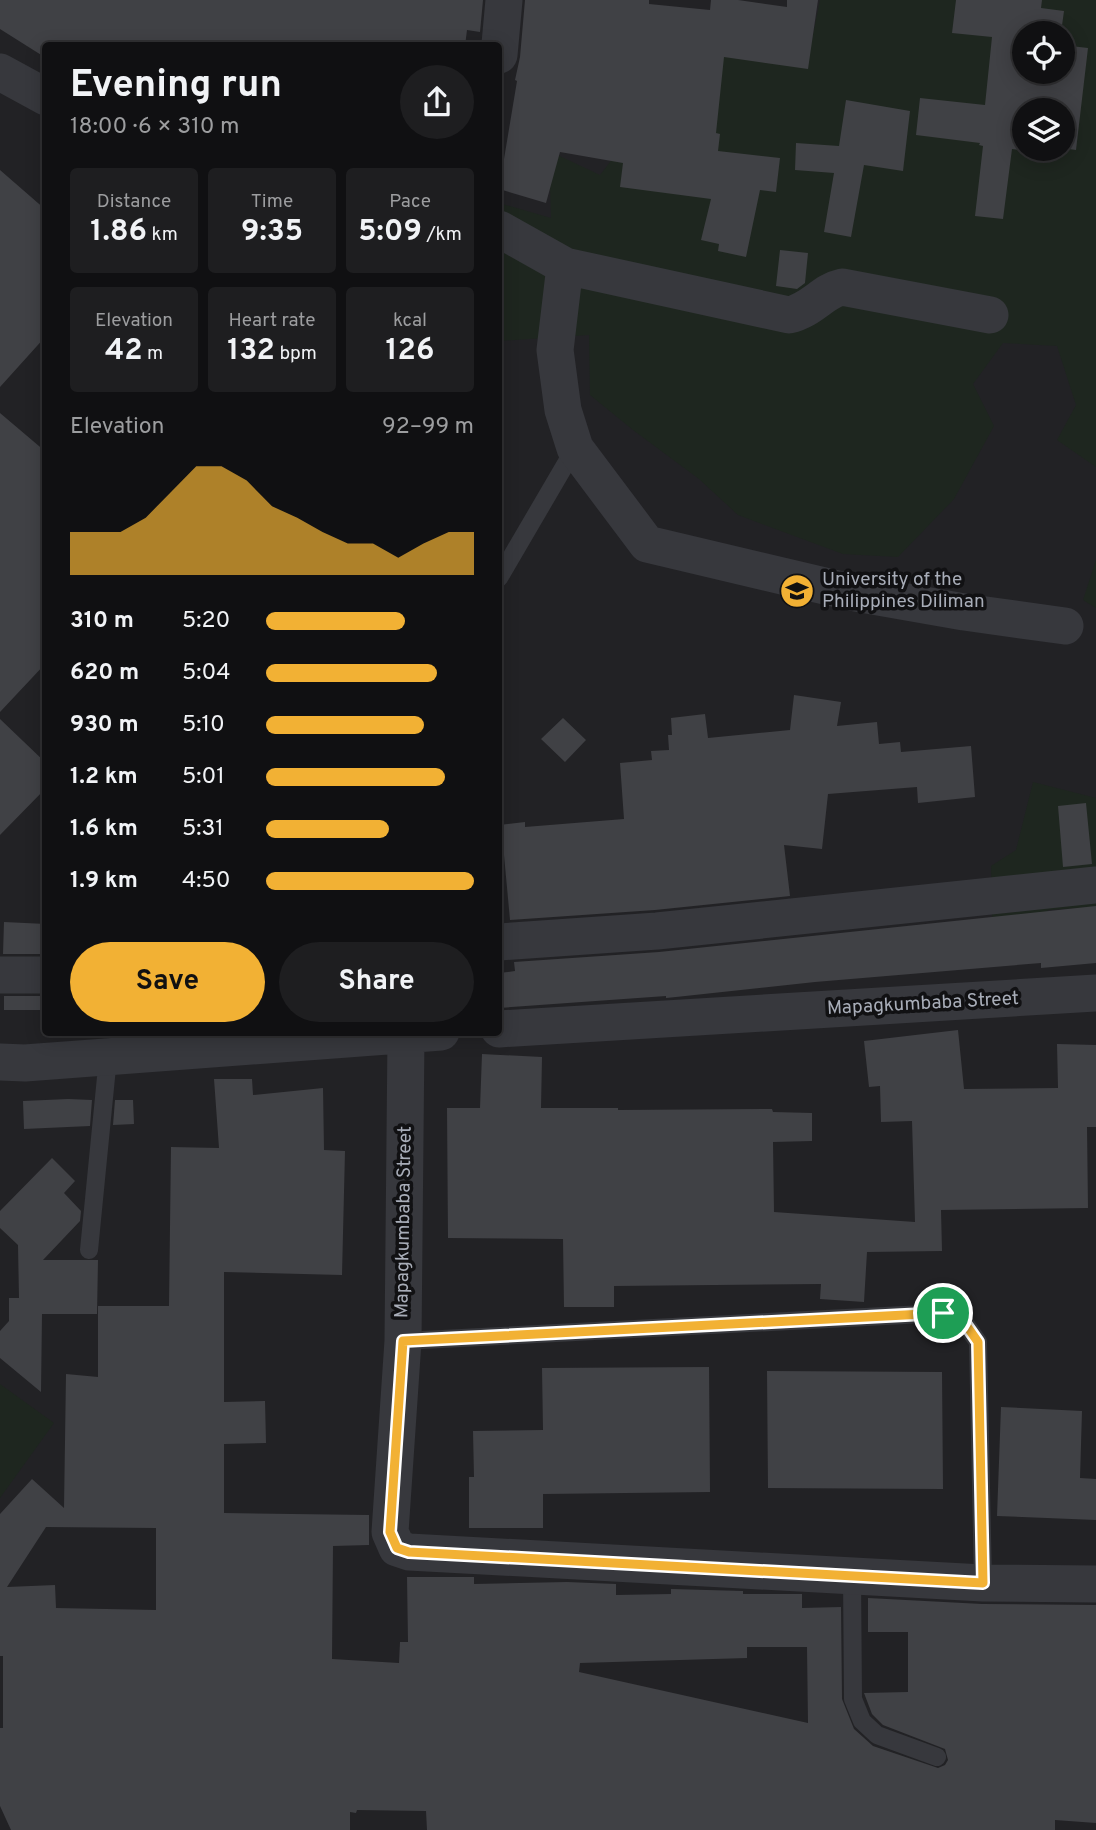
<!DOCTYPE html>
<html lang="en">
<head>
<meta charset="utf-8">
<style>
	body { margin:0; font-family:Overpass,sans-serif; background:#1e1e20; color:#f1f3f6; height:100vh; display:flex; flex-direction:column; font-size:26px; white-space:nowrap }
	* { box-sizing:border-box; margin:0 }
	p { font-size:23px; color:#9c9d9f }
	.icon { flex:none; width:38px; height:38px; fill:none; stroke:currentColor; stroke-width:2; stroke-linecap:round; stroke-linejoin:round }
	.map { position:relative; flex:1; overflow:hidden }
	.details { position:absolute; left:42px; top:42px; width:460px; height:994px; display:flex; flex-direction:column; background:#101012; border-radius:7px; box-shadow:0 4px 18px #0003,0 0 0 2px #303032 }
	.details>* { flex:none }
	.fabs { position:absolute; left:1012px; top:21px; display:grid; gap:14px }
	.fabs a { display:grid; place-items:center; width:63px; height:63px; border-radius:50%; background:#101012; box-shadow:0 4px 18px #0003,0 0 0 2px #303032; font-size:35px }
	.pin { position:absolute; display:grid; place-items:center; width:60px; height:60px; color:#fff; margin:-30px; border:4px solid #fff; border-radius:50%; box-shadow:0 2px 7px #0007 }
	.round { display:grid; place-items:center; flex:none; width:74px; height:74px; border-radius:37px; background:#1e1e20 }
	.summary { display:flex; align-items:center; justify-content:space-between; height:119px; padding:0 28px }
	h1 { font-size:38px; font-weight:700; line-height:52px }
	.metrics { display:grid; grid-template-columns:repeat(3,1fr); gap:10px; height:119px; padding:7px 28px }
	.metrics div { display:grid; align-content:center; border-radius:7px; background:#1e1e20; text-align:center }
	.metrics b { font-size:30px; font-weight:700 }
	.metrics small { font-size:19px; font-weight:400 }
	.metrics p { font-size:19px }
	.chart { height:196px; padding:14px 28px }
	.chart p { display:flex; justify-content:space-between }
	.chart svg { width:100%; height:126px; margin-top:7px; fill:#f2b134; opacity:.7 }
	.button { display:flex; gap:14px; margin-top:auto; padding:14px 28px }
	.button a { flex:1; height:80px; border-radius:42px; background:#f2b134; color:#111; font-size:28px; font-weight:700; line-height:80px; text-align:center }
	.button a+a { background:#1e1e20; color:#f1f3f6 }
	ul { padding:0 28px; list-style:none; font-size:23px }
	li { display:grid; grid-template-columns:112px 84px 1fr; align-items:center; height:52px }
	li i { height:18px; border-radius:9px; background:#f2b134 }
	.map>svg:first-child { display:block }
</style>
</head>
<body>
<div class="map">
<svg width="1096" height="1830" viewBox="0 0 1096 1830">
	<rect width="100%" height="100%" fill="#161618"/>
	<path fill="#222225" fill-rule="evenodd" d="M0 0H1096V1830H0ZM1024 33H1062V72H1024ZM46 46H499V1032H46ZM1024 110H1062V149H1024Z"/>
	<path fill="#1e261f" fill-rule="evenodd" d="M820 0H1096V467L1057 440 1076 405 1057 346 1003 343 973 384 994 426 954 499 898 557 843 554 738 515 699 479 633 430 590 395 589 335 499 341V203L551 218 549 151 600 175 638 126 652 37 808 59ZM1024 33H1062V72H1024ZM1024 110H1062V149H1024Z
		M1096 560V608L1083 600Z
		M1033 782 1096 798V907L1048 910 1036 956 993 954 991 866 1016 850Z
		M0 1384 54 1423 0 1498Z"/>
	<path fill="#404145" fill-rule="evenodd" d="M0 0H483L480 32 467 30 465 46H46V58L0 29Z
		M525 0H649V4L710 10 711 0H738L787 7V0H818L808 69 724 57 716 133 720 134 718 151 780 158 776 192 760 190 746 257 718 251 719 244 701 240 711 199 620 187 623 163 560 152 546 203 499 189 517 81 515 80 520 57Z
		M956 0H1042L1041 8 1064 11 1061 33H1024V72H1062V45L1088 48 1076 150 1062 148V110H1024V149H1044L1043 153 1012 149 1003 219 975 216 983 146 979 145 980 143 916 135 920 98 985 105 992 37 952 33Z
		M846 100 910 111 903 171 864 165 851 237 824 232 834 173 795 170 796 143 839 146Z
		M0 170 46 210V336L0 387Z
		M780 250 808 253 805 283 797 289 776 286Z
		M0 413 46 452V663L0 712Z
		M794 695 841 702 837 726 877 722 879 744 900 742 901 752 971 746 975 797 918 803 917 787 828 794 822 849 784 845 790 896 655 910 510 920 504 855H499V825L525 822V827L624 819 620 763 652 760 651 751 669 750 668 735H672L671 718 705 714 708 738 790 730Z
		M563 718 586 740 565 762 541 739Z
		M0 719 46 763V788L0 835Z
		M1086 803 1092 864 1063 867 1058 806Z
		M1096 906V963L1041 968V963L815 982 676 997 666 998V996L499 1008V973L515 971 514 962 659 952Z
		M4 922 46 924 45 954H3Z
		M4 996H44V1010H4Z
		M958 1030 964 1089 1058 1088 1057 1044 1096 1045V1127H1087L1088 1208 941 1210 942 1251 867 1252 864 1302 820 1299 821 1284 614 1286V1307H564L563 1239 448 1238 447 1108H480L482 1054 542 1057 541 1108H618V1110L772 1109 773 1112 812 1113V1141L773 1142 774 1212 915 1222 912 1121 881 1122 880 1086 869 1087 864 1041Z
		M214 1079H252L253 1095 323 1088 324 1150 345 1151 342 1275 224 1272V1402L265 1401 266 1443 224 1444V1513L369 1515V1545L333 1546 332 1659 399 1663 400 1642H408L407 1577H474V1584L567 1582 616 1584V1595L671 1594V1589L743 1591V1594H802V1608L841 1607 842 1699 854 1729 873 1746 938 1768 945 1765 948 1760 945 1749 883 1725 872 1714 864 1693 908 1692V1632H868V1598L982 1604 1096 1605V1823L1055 1820V1830H427L426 1811 357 1810 356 1813 350 1812V1830H11L0 1806V1728H3V1656H0V1514L32 1479 64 1508 66 1374 98 1377V1306H169L171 1147 219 1148ZM46 1527 156 1528V1610L56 1608 55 1585 7 1587ZM747 1647H807L808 1723 579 1672 580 1663 747 1658Z
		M68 1099 92 1100 90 1126 24 1129 23 1101Z
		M115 1100H133L134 1124 113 1125Z
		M52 1158 75 1181 64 1193 81 1211 80 1221 43 1260H98L97 1314H42L41 1392 0 1358V1331L9 1321V1298H19L18 1245 0 1228V1211Z
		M709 1367 710 1492 543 1494V1528H469V1477H474L473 1431 543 1430 542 1368Z
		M767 1371 942 1372 943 1489 768 1488Z
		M1001 1407 1082 1411 1080 1478 1096 1479V1520L997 1516Z"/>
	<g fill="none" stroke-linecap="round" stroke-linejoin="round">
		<path stroke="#37383d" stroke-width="18" d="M499 578 575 448
			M89 1250 108 1057
			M403 1341 943 1313 964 1322 978 1342 983 1583
			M852 1575 853 1699 862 1721 877 1735 937 1757"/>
		<path stroke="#37383d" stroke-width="37" d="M499 55 504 0
			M0 72 46 97
			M499 229 565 266 789 315C812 310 823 291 842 287L990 315
			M565 266 555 350 563 410 575 448 647 544 850 592 964 612 1065 626
			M499 942 657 931 1096 885
			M0 975H46
			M499 1029 1096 993
			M406 1035 403 1341 390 1532 397 1548 409 1552 983 1583 1096 1584
			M0 1062 25 1063 441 1032"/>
	</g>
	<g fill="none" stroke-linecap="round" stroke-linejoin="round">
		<g stroke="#fff" stroke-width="14">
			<path id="route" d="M943 1313 964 1322 978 1342 983 1583 409 1552 397 1548 390 1532 403 1341Z"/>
		</g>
		<use href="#route" stroke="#f2b134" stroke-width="9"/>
	</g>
	<defs>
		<g id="university-disc" transform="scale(1.75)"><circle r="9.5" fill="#f2b134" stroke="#111113"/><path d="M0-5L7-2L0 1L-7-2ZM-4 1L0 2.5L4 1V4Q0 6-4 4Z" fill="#111"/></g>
	</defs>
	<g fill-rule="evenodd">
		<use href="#university-disc" x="797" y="591"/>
	</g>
	<g text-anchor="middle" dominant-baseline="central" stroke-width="7" stroke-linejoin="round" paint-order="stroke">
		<g font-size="19" fill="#a8adb8" stroke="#111113" text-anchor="start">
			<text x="822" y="580">University of the<tspan x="822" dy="22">Philippines Diliman</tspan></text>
		</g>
		<g font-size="19" fill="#a8adb8" stroke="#111113">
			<text transform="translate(923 1004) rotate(-3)">Mapagkumbaba Street</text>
			<text transform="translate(404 1222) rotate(-89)">Mapagkumbaba Street</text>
		</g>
	</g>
</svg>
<div class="fabs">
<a><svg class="icon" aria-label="locate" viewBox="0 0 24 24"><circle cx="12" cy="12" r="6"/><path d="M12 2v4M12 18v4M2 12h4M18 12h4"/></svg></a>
<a><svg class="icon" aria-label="layers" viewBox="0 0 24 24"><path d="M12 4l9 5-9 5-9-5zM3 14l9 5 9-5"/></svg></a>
</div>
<div class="pin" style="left:943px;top:1313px;background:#1e9e55"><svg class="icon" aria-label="arrive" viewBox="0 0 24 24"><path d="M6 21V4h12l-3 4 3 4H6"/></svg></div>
<section class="details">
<div class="summary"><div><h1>Evening run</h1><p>18:00 · 6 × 310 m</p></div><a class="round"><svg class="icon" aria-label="share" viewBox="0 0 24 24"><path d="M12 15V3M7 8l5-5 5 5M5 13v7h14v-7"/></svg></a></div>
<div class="metrics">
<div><p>Distance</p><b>1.86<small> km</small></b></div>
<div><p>Time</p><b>9:35</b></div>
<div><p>Pace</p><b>5:09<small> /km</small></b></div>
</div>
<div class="metrics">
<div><p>Elevation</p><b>42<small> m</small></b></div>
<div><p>Heart rate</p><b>132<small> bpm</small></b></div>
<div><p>kcal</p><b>126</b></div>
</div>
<div class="chart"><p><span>Elevation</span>92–99 m</p>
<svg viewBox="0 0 160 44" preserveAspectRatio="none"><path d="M0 44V29L10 29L20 29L30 24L40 15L50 6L60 6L70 11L80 20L90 24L100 29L110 33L120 33L130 38L140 33L150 29L160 29V44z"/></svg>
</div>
<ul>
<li><b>310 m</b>5:20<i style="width:67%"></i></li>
<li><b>620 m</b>5:04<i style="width:82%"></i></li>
<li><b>930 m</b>5:10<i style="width:76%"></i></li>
<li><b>1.2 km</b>5:01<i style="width:86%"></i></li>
<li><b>1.6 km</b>5:31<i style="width:59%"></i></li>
<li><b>1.9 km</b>4:50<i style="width:100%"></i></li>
</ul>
<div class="button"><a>Save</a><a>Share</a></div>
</section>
</div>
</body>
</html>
